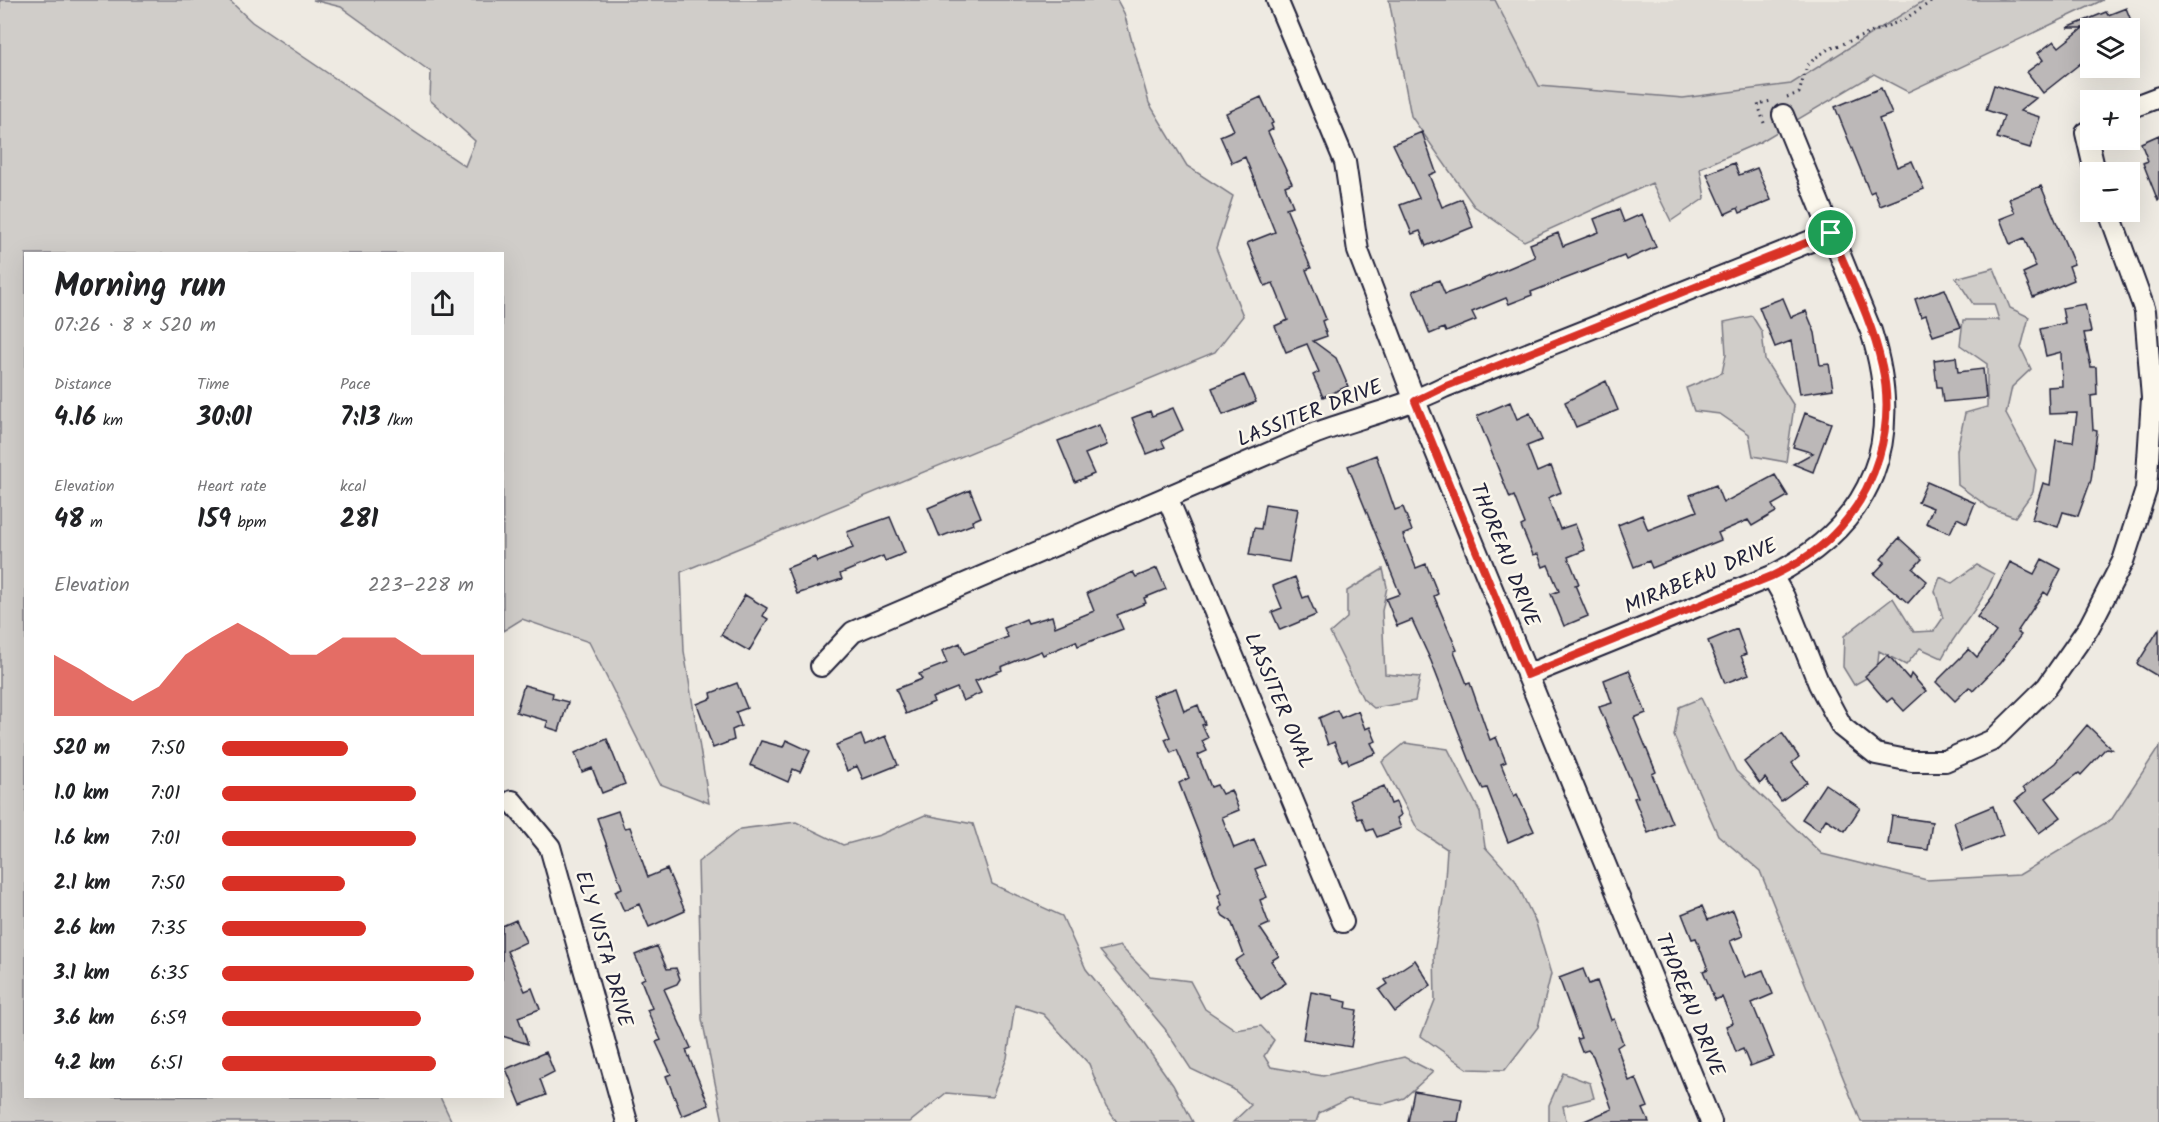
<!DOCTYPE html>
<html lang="en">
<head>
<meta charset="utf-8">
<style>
	body { margin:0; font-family:Kalam,sans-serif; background:#f2f2f2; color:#202124; height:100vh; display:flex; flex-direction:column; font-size:22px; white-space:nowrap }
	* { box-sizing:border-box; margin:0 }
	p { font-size:20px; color:#757577 }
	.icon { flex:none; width:33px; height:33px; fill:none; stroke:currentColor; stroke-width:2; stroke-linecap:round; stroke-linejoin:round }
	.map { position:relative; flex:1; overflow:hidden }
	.drawer { position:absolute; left:24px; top:252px; width:480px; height:846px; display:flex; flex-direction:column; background:#fff; border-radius:0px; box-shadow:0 6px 24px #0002 }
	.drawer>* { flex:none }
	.buttons { position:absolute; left:2080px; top:18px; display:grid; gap:12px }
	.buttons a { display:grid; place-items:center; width:60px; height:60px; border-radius:0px; background:#fff; box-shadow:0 6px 24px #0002; font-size:30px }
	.pin { position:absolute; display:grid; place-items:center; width:51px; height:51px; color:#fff; margin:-26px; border:3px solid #fff; border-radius:50%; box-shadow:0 2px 6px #0007 }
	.round { display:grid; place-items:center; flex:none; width:63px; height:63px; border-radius:0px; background:#f2f2f2 }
	.head { display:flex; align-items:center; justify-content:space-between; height:102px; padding:0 30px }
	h1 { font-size:33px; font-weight:800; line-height:45px }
	.stats { display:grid; grid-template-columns:repeat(3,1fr); gap:9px; height:102px; padding:6px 30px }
	.stats div { display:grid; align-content:center }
	.stats b { font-size:26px; font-weight:800 }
	.stats small { font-size:16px; font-weight:400 }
	.stats p { font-size:16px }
	.chart { height:168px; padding:12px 30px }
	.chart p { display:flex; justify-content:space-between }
	.chart svg { width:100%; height:108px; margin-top:6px; fill:#d93025; opacity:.7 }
	ul { padding:0 30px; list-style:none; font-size:20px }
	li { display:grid; grid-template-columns:96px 72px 1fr; align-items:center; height:45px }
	li i { height:15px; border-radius:8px; background:#d93025 }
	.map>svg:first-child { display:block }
</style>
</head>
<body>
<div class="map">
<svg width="2159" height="1122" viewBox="0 0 2159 1122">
	<rect width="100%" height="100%" fill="#eeeae2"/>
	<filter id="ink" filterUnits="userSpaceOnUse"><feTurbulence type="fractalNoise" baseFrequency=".0167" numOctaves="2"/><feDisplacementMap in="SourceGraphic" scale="12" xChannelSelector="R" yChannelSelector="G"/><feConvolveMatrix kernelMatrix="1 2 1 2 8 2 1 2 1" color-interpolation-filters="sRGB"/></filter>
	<g filter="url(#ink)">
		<path fill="#dfdbd5" d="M1495 0H1961L1874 74 1683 98 1539 86Z"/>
		<path fill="#d0cdc9" stroke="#797882" stroke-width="1.5" d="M0 0H229L252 22 465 166 475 141 430 100 431 72 341 7 313 0H1117L1124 13 1149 103 1187 166 1233 196 1216 248 1243 316 1215 352 681 572 684 651 709 803 660 784 589 642 522 619 503 631 502 254H26V1096L440 1097 452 1122H0Z
			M1389 0H1495L1539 86 1683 98 1791 84 1925 0H2103L1908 92 1874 74 1760 142 1700 168 1705 198 1671 221 1652 183 1524 241 1474 206 1411 116Z
			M1994 268 2010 308 2029 317 2021 348 2031 369 2012 387 2006 414 2036 470 2033 492 2015 517 1990 508 1958 485 1957 450 1965 413 1987 407V364L1960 345 1963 320H1999L1994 304H1973L1956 278Z
			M1752 316 1762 332 1765 360 1794 406 1786 462 1753 456 1749 434 1720 414 1694 411 1686 388 1722 373 1726 354 1724 322Z
			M1977 565 1994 574C1982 606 1958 628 1942 658L1920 648 1906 665 1879 651 1877 672 1854 685 1843 667 1844 636 1893 598 1914 632 1934 631 1943 618 1935 591 1940 577 1952 583Z
			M1383 569 1387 587 1382 611 1385 674 1420 677 1415 701 1374 708 1363 699 1330 633 1347 618V591Z
			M1701 698 1736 771 1822 854 1927 880 2019 875 2112 819 2159 747V1122H1861L1760 871 1718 835 1674 736 1679 707Z
			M1405 743 1448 749 1480 812 1485 847 1515 880 1536 923 1551 974 1538 1027 1505 1070 1468 1069 1421 1036 1435 1000 1434 953 1444 893 1447 849 1418 830 1382 762Z
			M925 815 973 824 992 884 1062 916 1086 969 1127 1020 1173 1085 1193 1122H1117L1106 1107 1089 1064 1043 1014 1015 1005 1007 1058 992 1097 946 1093 910 1122H723L702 1019 698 862 740 829 796 822 843 845 880 835Z
			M1120 946 1150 976 1190 981 1205 1009 1236 1030 1261 1026 1274 1040 1264 1056 1271 1067 1323 1076 1404 1057 1433 1072 1404 1098 1384 1104 1348 1099 1319 1113 1316 1122H1233L1251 1105 1233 1089 1191 1069 1165 1029 1100 951Z
			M1563 1073 1590 1083 1594 1098 1563 1106 1566 1120 1569 1122H1549V1105Z"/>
		<path fill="#bcb8b8" stroke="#22223b" stroke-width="1.5" d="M2126 8 2134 28H2091V55L2043 93 2027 72 2043 60 2038 53 2054 41 2059 47 2083 28H2067L2106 12 2108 15Z
			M1994 85 2036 98 2020 111 2040 117 2030 148 1997 138 2004 116 1986 110Z
			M1881 88 1892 114 1879 119 1897 167 1912 161 1924 189 1880 206 1874 191 1870 193 1835 107Z
			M1261 97 1273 123 1271 124 1273 129 1268 132 1292 183 1285 186 1293 206 1286 208 1311 268 1306 270 1326 319 1322 321 1327 336 1313 341 1336 358 1348 386 1323 397 1313 375 1319 372 1307 344 1286 352 1275 326 1288 320 1273 283 1265 286 1247 243 1275 232 1245 157 1232 163 1220 136 1234 130 1226 113Z
			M1422 132 1436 172 1429 175 1442 207 1462 199 1473 227 1426 246 1420 231 1412 234 1400 205 1419 198 1393 144Z
			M2159 135V200L2158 201 2143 163 2148 161 2141 143Z
			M1734 163 1739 175 1757 168 1771 200 1740 213 1738 208 1725 214 1707 174Z
			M2041 186 2074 264 2069 266 2074 280 2033 297 2023 273 2036 267 2024 238 2010 244 2000 219 2015 213 2009 199Z
			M1619 209 1624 222 1642 214 1656 247 1626 260 1624 256 1531 292 1532 295 1509 304 1506 298 1472 312 1476 320 1446 332 1444 328 1430 334 1413 291 1439 280 1445 294 1462 288 1535 257 1530 244 1558 233 1563 246 1599 232 1594 219Z
			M1945 289 1961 327 1933 336 1926 315 1921 317 1915 299Z
			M1783 298 1791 317 1806 311 1815 333 1820 365 1829 364 1833 389 1800 394 1791 341 1775 347 1759 307Z
			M2085 304 2091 332 2084 333 2091 367H2096L2097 395 2091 396 2093 430 2097 431 2091 480 2078 516 2063 512 2058 527 2032 519 2043 483 2050 485 2056 440 2073 442 2077 413 2049 414 2048 387 2062 386 2061 352 2046 356 2040 329 2065 323 2062 308Z
			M1956 357 1958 372 1983 369 1986 398 1943 402 1941 387H1937L1934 360Z
			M1244 375 1256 402 1223 415 1212 388Z
			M1606 381 1618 410 1576 427 1565 402Z
			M1510 402 1517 419 1530 413 1542 440 1527 446 1537 472 1551 466 1561 492 1548 498 1560 529 1575 524 1585 550 1568 557 1579 584 1575 585 1588 616 1564 626 1551 594 1559 591 1548 565 1543 567 1538 554 1533 555 1521 526 1525 524 1514 496 1510 498 1477 416Z
			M1173 408 1183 430 1162 441 1165 447 1147 454 1132 418 1150 411 1152 416Z
			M1805 413 1831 423 1813 472 1793 464 1813 453 1793 447Z
			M1099 425 1107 445 1085 454 1094 474 1075 482 1058 441Z
			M1376 455 1395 510 1403 507 1412 531 1403 535 1416 568 1426 564 1438 594 1434 596 1457 650 1454 651 1467 684 1470 683 1490 740 1496 737 1506 762 1501 764 1514 796 1517 794 1534 831 1508 842 1487 788 1483 789 1475 774 1431 661 1412 620 1397 626 1386 599 1400 594 1348 466Z
			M1775 475 1788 496 1772 505 1776 512 1752 526 1748 520 1718 533 1721 540 1652 568 1649 561 1634 567 1618 525 1642 515 1648 530 1697 511 1690 495 1716 485 1723 503Z
			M1927 482 1975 503 1967 523 1957 518 1950 533 1926 523 1933 508 1918 502Z
			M970 490 981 517 972 521 973 524 940 537 928 508Z
			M1265 504 1298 509 1289 562 1249 555 1254 528 1261 529Z
			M890 517 905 553 885 561 883 556 840 574 842 579 797 594 787 568 815 557 817 562 853 548 847 532Z
			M1899 538 1922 559 1913 569 1927 581 1908 603 1874 574 1885 562 1881 559Z
			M2042 559 2061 569 2048 595 2044 592 2017 632 2021 635 2000 663 1973 691 1969 687 1955 701 1936 682 1969 649 1977 657 1996 632 1977 617 1993 596 2010 562 2034 574Z
			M1157 568 1166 589 1144 598 1146 603 1117 615 1123 629 1078 646 1076 641 1043 655 1041 651 1001 667 1002 670 975 681 981 693 963 701 957 688 932 698 934 702 906 714 896 689 922 679 919 674 947 663 942 651 960 643 964 654 982 647 1008 637 1004 628 1026 619 1028 623 1052 616 1055 627 1094 611 1087 593 1133 572 1136 577Z
			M1295 577 1303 598 1308 596 1316 615 1280 630 1272 612 1282 608 1273 586Z
			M745 595 767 608 763 616 768 619 749 651 721 635Z
			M1737 629 1746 654 1741 656 1749 674 1725 683 1708 641Z
			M2159 629V677L2137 664Z
			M1888 655 1909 679 1911 674 1926 691 1904 711 1892 698 1887 702 1865 676Z
			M1629 670 1646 713 1634 718 1656 772 1652 774 1672 823 1648 833 1634 798 1638 797 1599 707 1612 703 1604 680Z
			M737 683 747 708 736 712 741 726 732 730 734 740 713 748 697 704 712 698 711 693Z
			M524 685 553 693 552 698 568 702 559 731 546 727 548 721 516 712Z
			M1176 688 1184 711 1198 705 1205 724 1202 725 1208 738 1202 741 1207 751 1198 755 1211 787 1217 785 1222 794 1231 790 1239 810 1222 817 1234 848 1254 840 1265 865 1255 869 1267 897 1260 900 1269 924 1260 928 1279 956 1271 961 1286 983 1261 999 1235 961 1244 955 1231 921 1223 916 1219 909 1222 905 1218 895 1222 893 1179 783 1189 778 1177 750 1171 753 1165 739 1170 737 1153 696Z
			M1337 710 1341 718 1358 711 1365 729 1370 727 1376 741 1371 743 1376 753 1349 764 1347 759 1342 761 1334 742 1328 745 1319 718Z
			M2087 725 2112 749 2106 748 2081 775 2079 773 2046 798 2061 817 2039 833 2015 801 2026 792 2023 788 2055 763Z
			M1782 733 1799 757 1792 763 1807 782 1781 801 1765 778 1760 784 1744 762Z
			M861 735 865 745 886 736 898 765 863 779 857 766 847 771 836 745Z
			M607 739 625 784 602 793 592 768 582 772 575 753Z
			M786 740 810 751 800 772 793 769 788 782 750 765 761 741 783 747Z
			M1825 784 1860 808 1845 831 1826 819 1819 830 1802 819Z
			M1384 786 1391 804 1396 802 1401 815 1397 818 1401 828 1377 837 1373 829 1367 831 1362 818 1358 819 1350 800Z
			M1993 806 2003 835 1963 850 1954 822Z
			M618 811 624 828 630 827 648 877 667 869 685 911 649 927 639 904 624 911 615 891 622 888 597 818Z
			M1892 816 1932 822 1928 850 1888 844Z
			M1702 906 1708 920 1733 910 1743 936 1730 941 1745 977 1763 970 1773 994 1752 1003 1774 1057 1750 1066 1743 1049 1736 1052 1726 1026 1733 1023 1722 997 1715 1000 1703 971 1708 969 1696 938 1692 939 1682 914Z
			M516 920 526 942 507 951 525 991 532 988 540 1009 518 1017 528 1044 502 1036V926Z
			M657 946 667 969 676 968 680 979 677 984 664 989 691 1048 686 1050 709 1105 682 1116 666 1076 671 1074 656 1042 661 1040 647 1010 652 1008 641 980 645 978 635 955Z
			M1415 960 1431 985 1395 1012 1379 990 1388 984 1385 980Z
			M1583 969 1589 984 1597 981 1611 1020 1614 1019 1623 1043 1617 1047 1629 1081 1636 1078 1648 1107 1643 1109 1649 1122H1582L1612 1109 1593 1056 1588 1050 1582 1052 1577 1039 1581 1038 1559 978Z
			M1311 992 1333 996V999L1347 1002 1346 1008 1357 1010 1351 1047 1303 1039Z
			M546 1052 554 1072 540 1079 546 1095 521 1105 506 1069Z
			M1414 1091 1462 1099 1458 1122H1408Z"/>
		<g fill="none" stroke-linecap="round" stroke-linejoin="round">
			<g stroke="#22223b" stroke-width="24">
				<path id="minor" d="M1277 0 1345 162 1358 251 1415 401 1711 1122
					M2130 108 2159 97
					M2091 130 2086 133 2095 172
					M1168 499 1343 922
					M1772 576 1784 597 1819 684 1842 727 1876 754 1912 761H1945L1993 740 2047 687 2089 627 2123 561 2146 490 2152 398 2145 311 2109 212
					M821 666 853 632 1316 433C1358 418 1404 407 1444 387L1831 233
					M1527 675 1772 576C1875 523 1905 440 1871 331L1783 115
					M512 801 550 847 627 1122"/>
			</g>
			<path stroke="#22223b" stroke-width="3" stroke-dasharray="1.5 4.5" stroke-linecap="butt" d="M1787 97 1799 93 1807 66 1815 58 1827 50 1903 20 1934 0
				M1764 123 1758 104 1771 101"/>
			<use href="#minor" stroke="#fbf7ec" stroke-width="20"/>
		</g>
	</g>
	<g fill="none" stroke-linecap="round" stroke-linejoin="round" filter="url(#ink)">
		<g stroke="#fff" stroke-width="12">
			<path id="route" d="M1831 233C1849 276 1872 320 1882 366 1896 426 1876 492 1833 535 1816 553 1794 565 1772 576L1527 675 1415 401 1444 387Z"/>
		</g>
		<use href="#route" stroke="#d93025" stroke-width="8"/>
	</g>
	<g text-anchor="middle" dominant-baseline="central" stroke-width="5" stroke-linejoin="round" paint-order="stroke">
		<g font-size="21" fill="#22223b" stroke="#fbf7ec">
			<text transform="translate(1310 414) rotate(-21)">LASSITER DRIVE</text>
			<text transform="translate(1504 555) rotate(68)">THOREAU DRIVE</text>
			<text transform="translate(1701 577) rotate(-23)">MIRABEAU DRIVE</text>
			<text transform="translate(1278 701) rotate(67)">LASSITER OVAL</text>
			<text transform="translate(603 949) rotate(74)">ELY VISTA DRIVE</text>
			<text transform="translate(1689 1005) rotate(68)">THOREAU DRIVE</text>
		</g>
	</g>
</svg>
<div class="buttons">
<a><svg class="icon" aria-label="layers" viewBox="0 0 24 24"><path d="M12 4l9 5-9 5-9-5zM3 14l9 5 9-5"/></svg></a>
<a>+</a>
<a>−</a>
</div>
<div class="pin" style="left:1831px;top:233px;background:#1e9e55"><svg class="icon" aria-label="arrive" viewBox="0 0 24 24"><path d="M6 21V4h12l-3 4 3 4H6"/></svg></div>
<section class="drawer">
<div class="head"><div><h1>Morning run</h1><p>07:26 · 8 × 520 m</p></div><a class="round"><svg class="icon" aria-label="share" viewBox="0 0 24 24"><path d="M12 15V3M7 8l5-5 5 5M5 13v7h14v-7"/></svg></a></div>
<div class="stats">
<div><p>Distance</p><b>4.16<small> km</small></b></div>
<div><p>Time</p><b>30:01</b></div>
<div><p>Pace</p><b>7:13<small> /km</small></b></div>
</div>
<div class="stats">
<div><p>Elevation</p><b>48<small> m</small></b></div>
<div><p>Heart rate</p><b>159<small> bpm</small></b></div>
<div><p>kcal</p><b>281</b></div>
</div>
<div class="chart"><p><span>Elevation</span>223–228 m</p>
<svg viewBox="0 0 160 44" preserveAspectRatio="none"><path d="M0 44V19L10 25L20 32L30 38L40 32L50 19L60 12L70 6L80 12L90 19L100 19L110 12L120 12L130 12L140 19L150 19L160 19V44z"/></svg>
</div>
<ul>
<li><b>520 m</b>7:50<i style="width:50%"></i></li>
<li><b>1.0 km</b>7:01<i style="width:77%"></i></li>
<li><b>1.6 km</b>7:01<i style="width:77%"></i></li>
<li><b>2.1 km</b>7:50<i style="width:49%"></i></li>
<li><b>2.6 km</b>7:35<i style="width:57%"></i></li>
<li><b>3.1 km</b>6:35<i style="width:100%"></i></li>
<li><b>3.6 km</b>6:59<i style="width:79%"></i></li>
<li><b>4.2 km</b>6:51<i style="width:85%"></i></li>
</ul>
</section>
</div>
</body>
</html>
